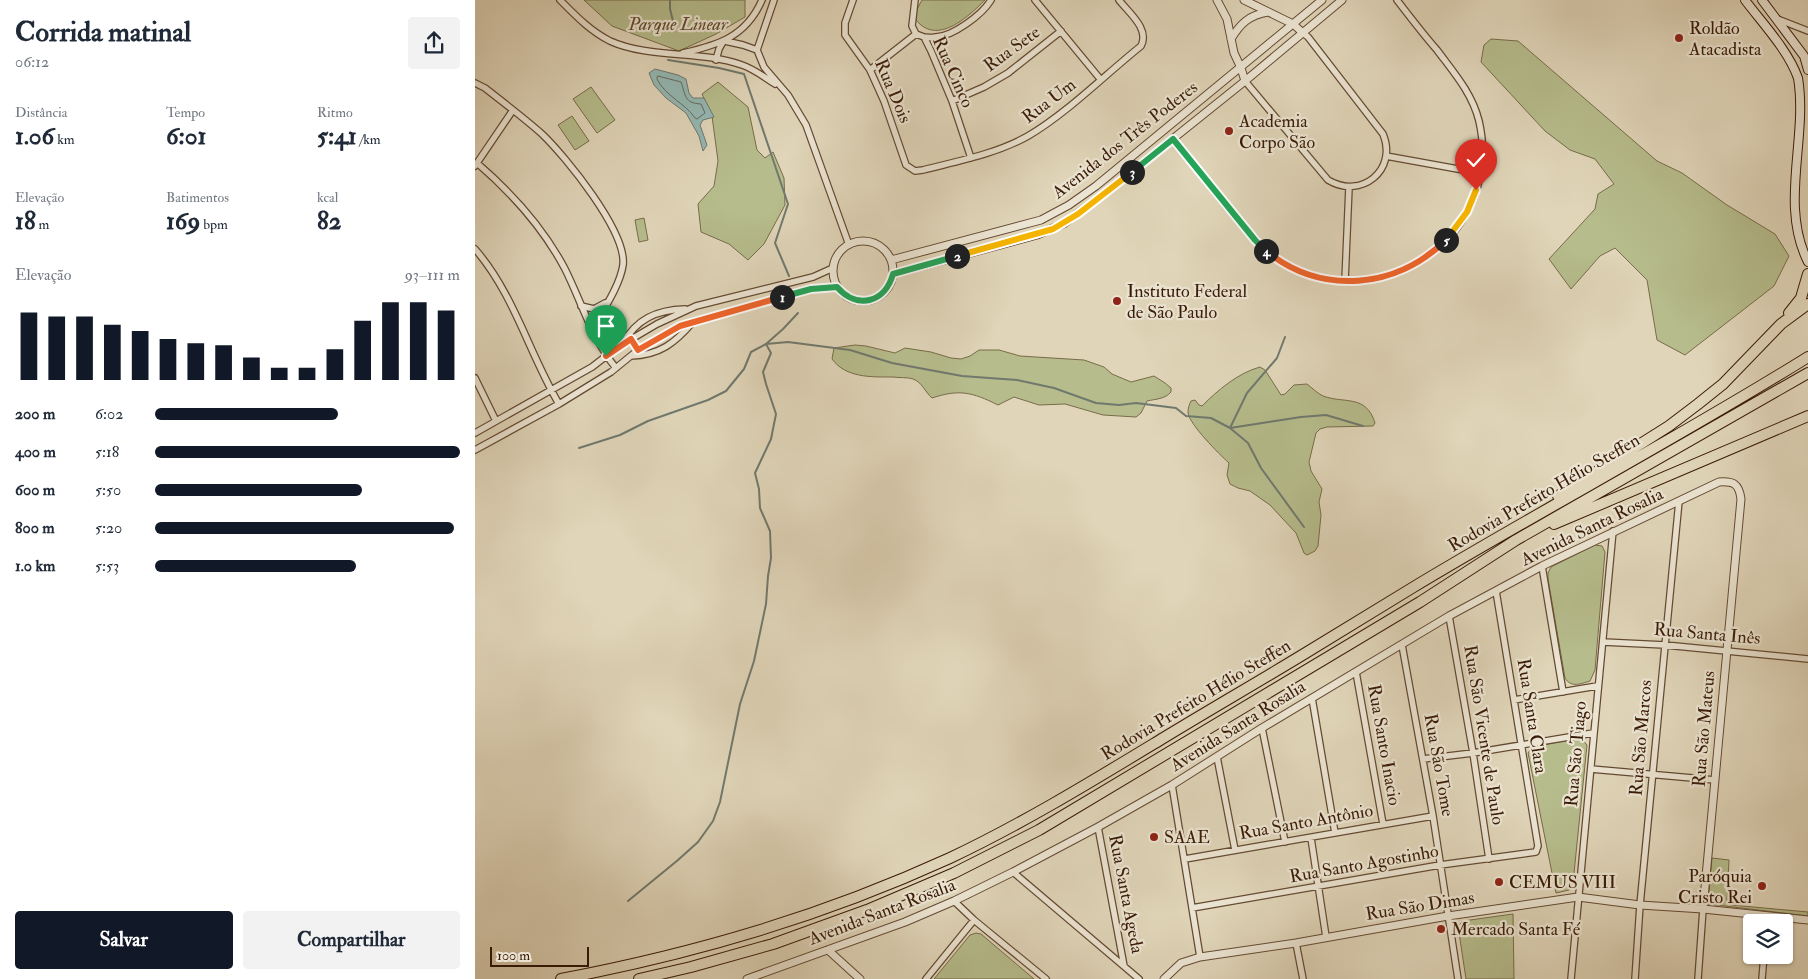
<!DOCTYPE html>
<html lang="pt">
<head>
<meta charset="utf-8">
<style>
	body { margin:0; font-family:"IM FELL Double Pica",serif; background:#f2f2f3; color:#1f2937; height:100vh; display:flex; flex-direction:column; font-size:19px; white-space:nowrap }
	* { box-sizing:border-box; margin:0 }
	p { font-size:16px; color:#747a83 }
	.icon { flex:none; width:28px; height:28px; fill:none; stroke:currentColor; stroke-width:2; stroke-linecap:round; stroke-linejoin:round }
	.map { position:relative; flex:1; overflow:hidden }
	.drawer { display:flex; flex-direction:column; background:#fff; width:475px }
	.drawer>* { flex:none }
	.fabs { position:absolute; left:1268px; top:914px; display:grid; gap:10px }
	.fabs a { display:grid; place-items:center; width:50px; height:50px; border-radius:5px; background:#fff; box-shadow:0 1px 4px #0004; font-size:25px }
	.scale { position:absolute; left:15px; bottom:12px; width:99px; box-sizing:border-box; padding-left:5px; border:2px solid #3a1b06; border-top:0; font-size:14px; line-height:18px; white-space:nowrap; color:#3a1b06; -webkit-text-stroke:4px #ebe4d2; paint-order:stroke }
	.pin { position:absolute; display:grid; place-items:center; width:42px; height:42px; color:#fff; margin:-51px -21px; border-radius:50% 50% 50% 0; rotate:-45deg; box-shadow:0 0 5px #0007 }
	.pin .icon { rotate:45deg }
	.km { position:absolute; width:25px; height:25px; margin:-12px; border-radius:50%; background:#222; color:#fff; font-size:14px; line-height:25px; text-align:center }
	.round { display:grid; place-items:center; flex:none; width:52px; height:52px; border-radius:5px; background:#f2f2f3 }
	.summary { display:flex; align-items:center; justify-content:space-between; height:85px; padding:0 15px }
	h1 { font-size:28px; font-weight:700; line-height:38px }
	.metrics { display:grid; grid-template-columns:repeat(3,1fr); gap:8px; height:85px; padding:5px 15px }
	.metrics div { display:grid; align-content:center }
	.metrics b { font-size:25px; font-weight:700 }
	.metrics small { font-size:14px; font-weight:400 }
	.metrics p { font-size:14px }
	.chart { height:140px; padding:10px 15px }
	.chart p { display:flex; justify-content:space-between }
	.chart svg { width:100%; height:90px; margin-top:5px; stroke:#111827; stroke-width:6 }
	.primary-button { display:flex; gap:10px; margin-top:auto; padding:10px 15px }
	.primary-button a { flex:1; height:58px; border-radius:5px; background:#111827; color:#fff; font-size:20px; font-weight:700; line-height:58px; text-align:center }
	.primary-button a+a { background:#f2f2f3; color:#1f2937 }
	ul { padding:0 15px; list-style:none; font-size:16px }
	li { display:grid; grid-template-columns:80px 60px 1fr; align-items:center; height:38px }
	li i { height:12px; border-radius:6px; background:#111827 }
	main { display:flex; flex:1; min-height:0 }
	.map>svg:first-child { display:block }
</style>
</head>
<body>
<main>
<section class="drawer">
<div class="summary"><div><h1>Corrida matinal</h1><p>06:12</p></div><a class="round"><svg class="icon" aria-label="share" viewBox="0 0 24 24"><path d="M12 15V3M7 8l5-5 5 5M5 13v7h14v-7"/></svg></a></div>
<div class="metrics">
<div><p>Distância</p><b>1.06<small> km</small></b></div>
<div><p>Tempo</p><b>6:01</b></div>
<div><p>Ritmo</p><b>5:41<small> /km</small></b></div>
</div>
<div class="metrics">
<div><p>Elevação</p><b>18<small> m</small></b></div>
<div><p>Batimentos</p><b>169<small> bpm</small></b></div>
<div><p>kcal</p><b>82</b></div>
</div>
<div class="chart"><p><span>Elevação</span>93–111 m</p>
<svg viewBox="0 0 160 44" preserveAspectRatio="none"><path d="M5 44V11M15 44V13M25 44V13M35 44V17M45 44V20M55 44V24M65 44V26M75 44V27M85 44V33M95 44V38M105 44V38M115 44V29M125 44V15M135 44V6M145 44V6M155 44V10"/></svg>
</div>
<ul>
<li><b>200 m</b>6:02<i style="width:60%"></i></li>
<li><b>400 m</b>5:18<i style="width:100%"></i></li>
<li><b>600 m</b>5:50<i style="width:68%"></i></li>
<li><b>800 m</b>5:20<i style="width:98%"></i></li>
<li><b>1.0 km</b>5:53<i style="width:66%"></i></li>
</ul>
<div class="primary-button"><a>Salvar</a><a>Compartilhar</a></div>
</section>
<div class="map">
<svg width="1333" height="979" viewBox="0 0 1333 979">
	<rect width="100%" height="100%" fill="#e0d5b9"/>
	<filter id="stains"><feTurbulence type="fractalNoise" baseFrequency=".004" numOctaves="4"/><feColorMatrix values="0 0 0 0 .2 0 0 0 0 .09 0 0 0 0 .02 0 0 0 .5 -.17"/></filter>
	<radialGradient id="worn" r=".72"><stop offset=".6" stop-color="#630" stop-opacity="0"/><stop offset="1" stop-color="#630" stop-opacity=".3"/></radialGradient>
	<path fill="#b6bc8c" stroke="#786c49" d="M109 0H270V17L241 34 204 51 137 26Z
		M447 0H510C493 17 462 46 441 20V11Z
		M1016 39 1043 41 1182 161 1207 173 1252 205 1300 234 1314 256 1299 286 1210 355 1182 340 1172 280 1140 248 1125 256 1096 289 1074 259 1120 209 1123 194 1139 184 1120 159 1095 150 1070 131 1006 62 1009 45Z
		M243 82 273 107 282 150 290 158 298 152 309 178 310 205 289 244 273 260 254 244 226 232 223 204 239 186 243 161 237 116 227 94Z
		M116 87 140 120 122 133 98 99Z
		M97 116 114 141 100 150 83 125Z
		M169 218 173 240 164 242 160 220Z
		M380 345 391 346 420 353 430 348 456 352 476 358 486 359 495 356 504 350H524L545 356 609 360 629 367 637 374 656 382 679 376 690 383 696 388V392C690 399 681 399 672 401L666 413 661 417 628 415 590 404 564 405 539 397 523 405C497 392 484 389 457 398 450 392 447 382 438 379 433 377 424 378 418 377 396 377 371 378 357 359L359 348Z
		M785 367 790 370 806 395 810 394 819 385 832 384C837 388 842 393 848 396 870 404 891 394 900 423L898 426 852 427 845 429 841 433 834 462 836 471 847 489 844 502 846 515 843 546 840 551 832 555 829 553 821 533 795 505 775 491 763 488 755 484 752 475 754 463C744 454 715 425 713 413 713 408 714 405 716 401L720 400 724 405 727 406C743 390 763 373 785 367Z
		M1120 545 1127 546 1130 552 1120 670 1115 681C1105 684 1096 688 1090 678L1073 579V573L1076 567Z
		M1106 738 1112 745 1098 883 1094 890 1081 893 1053 753 1057 747Z
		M1237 858 1254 860 1252 901 1256 905 1333 912V916L1233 904Z
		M1038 914 1039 979H991L983 926 988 921Z
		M501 933 506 934 559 979H459L495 935Z"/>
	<path fill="#94b8b4" stroke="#70796e" d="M180 69 203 75 211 79 214 93 218 98H229L239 117 228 120 225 125 232 145 228 151 224 136 211 113 191 98 179 85 174 73Z"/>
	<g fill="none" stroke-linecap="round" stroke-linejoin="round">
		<path stroke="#676a5d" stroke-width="1" d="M183 76 206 82C211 96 209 103 226 104L230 113 222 119 220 118C210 103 190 96 182 79Z"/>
		<path stroke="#70796e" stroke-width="2" d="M195 0V9L198 21
			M193 60 244 68 269 74 313 204 300 243 314 276
			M323 313 308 329 291 344 313 342 375 350 417 363 487 376 542 380 579 388 621 403 644 405 661 403 701 408 711 416 736 418 755 428 773 443 786 468 829 527
			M755 428 826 417 851 415 888 426
			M755 428 772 393 802 358 810 337
			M104 448 145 435 173 421 233 400 251 391 269 369 276 352 291 344 296 353 288 372 291 384 301 414 296 439 280 473 284 489 285 508 295 531 296 558 293 576 291 604 279 661 265 704 245 802 238 821 223 842 203 860 153 901"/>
		<g stroke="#644a33" stroke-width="8">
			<path id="minor" d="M85 0C100 15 115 31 135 41 175 59 226 50 267 65 279 69 289 77 300 84
				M299 0 282 50 289 67 313 95 331 125 374 245
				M378 0 370 23V35L395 70 409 101 431 165 440 171 448 170C483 161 521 154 553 136 591 114 631 74 666 46 675 29 654 13 644 0
				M440 0 437 26 441 34 449 37 456 51 477 101 496 158
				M560 0 626 80
				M1300 18 1333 31
				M449 37C452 37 457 38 461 37 478 36 507 15 516 0
				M250 41 268 45 282 50
				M208 53C243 45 271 37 287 0
				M241 60 244 49 248 42
				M395 70 441 34
				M770 81 853 180C886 200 923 170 908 134L833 37 828 33
				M0 83 10 88C29 103 49 118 67 134 91 157 152 232 148 265 145 286 127 312 117 330
				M477 101 509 87 533 73 586 31
				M697 139C716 162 734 184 752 207 769 227 784 249 808 263 907 320 1030 234 1004 121 997 93 979 73 962 50 948 34 935 17 922 0
				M911 156 1005 173
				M2 163C38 194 68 227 90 269 107 303 117 339 141 368
				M0 166 38 110
				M0 249C39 294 54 353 84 404
				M870 281 874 187
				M106 306 119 309 130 303
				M147 344C162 319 181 310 210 309
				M156 356C185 355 200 343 218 322
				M0 378 21 421
				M0 433 117 367 143 347 182 324 221 306 338 277 358 268
				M0 450 84 404 136 372 163 350 205 326 336 289 363 287
				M1067 566 1088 692
				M974 616 998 753 1014 859
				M1128 642 1190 645 1333 659
				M927 645 958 816 983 979
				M881 672 908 824
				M837 698 860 833
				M1039 700 1122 686
				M787 728 810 842
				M742 757 760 850
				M948 759 998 753 1118 733
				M1116 769 1240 780
				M697 785 725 957
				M623 827 649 966
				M836 838 851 937
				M710 859 958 816
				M538 872 664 979
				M479 901 499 920 571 979
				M717 908 965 865 1061 852 1063 846 1021 591
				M821 943 828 979
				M451 979 499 920
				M1096 979 1138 531
				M1160 979 1165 905 1204 501
				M1223 979 1228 909
				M1287 979 1289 955"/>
		</g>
		<g stroke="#644a33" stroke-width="9">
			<path id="tertiary" d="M742 0 752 19 759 53 766 68 770 81
				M769 0 818 24 828 33
				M756 39C765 24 774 15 793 12
				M358 271a30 30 0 1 1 60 0a30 30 0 1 1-60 0Z
				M416 260 566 220 594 205 621 186 847 0
				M418 274 562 235 590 223 639 186 770 81 867 0
				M353 950 385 979
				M272 979 430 922 479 901 538 872 623 827 697 785 787 728 974 616 1067 566 1244 482C1259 481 1264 484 1266 499L1228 909
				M689 979 706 963 725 957 821 943 973 916 1103 897 1165 905 1228 909 1333 920"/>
		</g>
		<g stroke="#3a1b06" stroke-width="10">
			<path id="secondary" d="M1270 0C1288 24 1313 50 1323 78 1333 139 1304 204 1333 262
				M1287 0 1329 56 1333 70"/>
		</g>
		<g stroke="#3a1b06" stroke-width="12">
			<path id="motorway" d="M1314 313 1326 298 1333 274
				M1083 496 1194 426 1223 404 1248 384 1306 324 1333 304
				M1079 524 1333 416
				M86 979C222 953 348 916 475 858 549 823 619 780 690 737 736 709 783 682 829 654 865 632 901 610 937 588 1068 509 1203 438 1333 357
				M164 979 216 967 298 944 392 910 479 873 564 830 945 602 1041 540 1333 373"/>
		</g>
		<use href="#minor" stroke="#ebe4d2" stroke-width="5.5"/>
		<use href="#tertiary" stroke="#ebe4d2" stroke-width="7"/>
		<use href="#secondary" stroke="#ebe4d2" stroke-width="8"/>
		<use href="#motorway" stroke="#e0d5b9" stroke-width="10"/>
	</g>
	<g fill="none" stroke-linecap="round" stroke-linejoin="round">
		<g stroke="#fff" stroke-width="10">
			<path id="split-1" d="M131 356 156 339 163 350 205 326 307 297"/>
		</g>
		<g stroke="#fff" stroke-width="10">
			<path id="split-2" d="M307 297 336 289 362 287C382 310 410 303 418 274L482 256"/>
		</g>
		<g stroke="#fff" stroke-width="10">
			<path id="split-3" d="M482 256 578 229 603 214 657 172"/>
		</g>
		<g stroke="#fff" stroke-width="10">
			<path id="split-4" d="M657 172 698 139 780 240 791 251"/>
		</g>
		<g stroke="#fff" stroke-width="10">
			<path id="split-5" d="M791 251C847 296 921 289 971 240"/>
		</g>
		<g stroke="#fff" stroke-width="10">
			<path id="split-6" d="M971 240 992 212 1001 190"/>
		</g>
		<use href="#split-1" stroke="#f0652b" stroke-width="6"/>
		<use href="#split-2" stroke="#22a559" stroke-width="6"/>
		<use href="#split-3" stroke="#f5b400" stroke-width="6"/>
		<use href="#split-4" stroke="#22a559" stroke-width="6"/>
		<use href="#split-5" stroke="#f0652b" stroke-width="6"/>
		<use href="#split-6" stroke="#f5b400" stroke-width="6"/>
	</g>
	<g fill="#8f2418" stroke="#ebe4d2" stroke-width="2">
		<circle cx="1204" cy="38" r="5"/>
		<circle cx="754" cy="131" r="5"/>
		<circle cx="642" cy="301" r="5"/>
		<circle cx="679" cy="837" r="5"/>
		<circle cx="1024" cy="882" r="5"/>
		<circle cx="1287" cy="886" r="5"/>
		<circle cx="966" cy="929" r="5"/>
	</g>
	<g text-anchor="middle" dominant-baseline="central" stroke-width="4.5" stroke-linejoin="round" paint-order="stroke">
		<g font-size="18" font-style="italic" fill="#5f4b2e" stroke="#ebe4d2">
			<text x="203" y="24">Parque Linear</text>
		</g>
		<g font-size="18" fill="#3a1b06" stroke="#ebe4d2" text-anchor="start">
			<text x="1214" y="28">Roldão<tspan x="1214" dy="21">Atacadista</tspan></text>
			<text x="764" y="121">Academia<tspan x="764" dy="21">Corpo São</tspan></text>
			<text x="652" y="291">Instituto Federal<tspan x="652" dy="21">de São Paulo</tspan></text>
			<text x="689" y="837">SAAE</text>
			<text x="1277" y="876" text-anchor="end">Paróquia<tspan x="1277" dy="21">Cristo Rei</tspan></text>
			<text x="1034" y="882">CEMUS VIII</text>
			<text x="976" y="929">Mercado Santa Fé</text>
		</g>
		<g font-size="18" fill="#3a1b06" stroke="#ebe4d2">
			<text transform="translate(537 49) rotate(-36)">Rua Sete</text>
			<text transform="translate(478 72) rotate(66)">Rua Cinco</text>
			<text transform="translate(418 91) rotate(67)">Rua Dois</text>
			<text transform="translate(574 101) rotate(-37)">Rua Um</text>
			<text transform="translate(650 140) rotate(-38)">Avenida dos Três Poderes</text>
			<text transform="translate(1069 493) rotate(-30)">Rodovia Prefeito Hélio Steffen</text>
			<text transform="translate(1117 527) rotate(-26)">Avenida Santa Rosalia</text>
			<text transform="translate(1232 634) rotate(5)">Rua Santa Inês</text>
			<text transform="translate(721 700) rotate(-31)">Rodovia Prefeito Hélio Steffen</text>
			<text transform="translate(1057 716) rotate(81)">Rua Santa Clara</text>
			<text transform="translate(763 726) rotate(-32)">Avenida Santa Rosalia</text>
			<text transform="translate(1229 729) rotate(-85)">Rua São Mateus</text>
			<text transform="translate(1009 735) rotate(81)">Rua São Vicente de Paulo</text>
			<text transform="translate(1166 738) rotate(-85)">Rua São Marcos</text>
			<text transform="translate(909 745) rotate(80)">Rua Santo Inacio</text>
			<text transform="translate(1101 754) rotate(-85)">Rua São Tiago</text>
			<text transform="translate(964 765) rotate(80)">Rua São Tome</text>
			<text transform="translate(831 822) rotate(-10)">Rua Santo Antônio</text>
			<text transform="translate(889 864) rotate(-10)">Rua Santo Agostinho</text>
			<text transform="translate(651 894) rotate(79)">Rua Santa Ageda</text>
			<text transform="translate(945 906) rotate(-9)">Rua São Dimas</text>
			<text transform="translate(407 912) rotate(-21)">Avenida Santa Rosalia</text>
		</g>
	</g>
	<rect width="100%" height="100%" filter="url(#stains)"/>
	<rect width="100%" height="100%" fill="url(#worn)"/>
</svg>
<div class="fabs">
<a><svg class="icon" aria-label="layers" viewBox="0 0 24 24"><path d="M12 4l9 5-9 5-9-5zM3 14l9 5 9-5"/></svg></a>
</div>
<div class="scale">100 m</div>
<div class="pin" style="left:131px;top:356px;background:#1e9e55"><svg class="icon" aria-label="arrive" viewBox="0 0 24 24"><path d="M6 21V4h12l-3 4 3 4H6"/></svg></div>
<div class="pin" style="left:1001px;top:190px;background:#d93025"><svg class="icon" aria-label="check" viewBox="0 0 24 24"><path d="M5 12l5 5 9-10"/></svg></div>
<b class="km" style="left:307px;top:297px">1</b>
<b class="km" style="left:482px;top:256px">2</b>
<b class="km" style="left:657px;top:172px">3</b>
<b class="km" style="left:791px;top:251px">4</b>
<b class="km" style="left:971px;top:240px">5</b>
</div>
</main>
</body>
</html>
